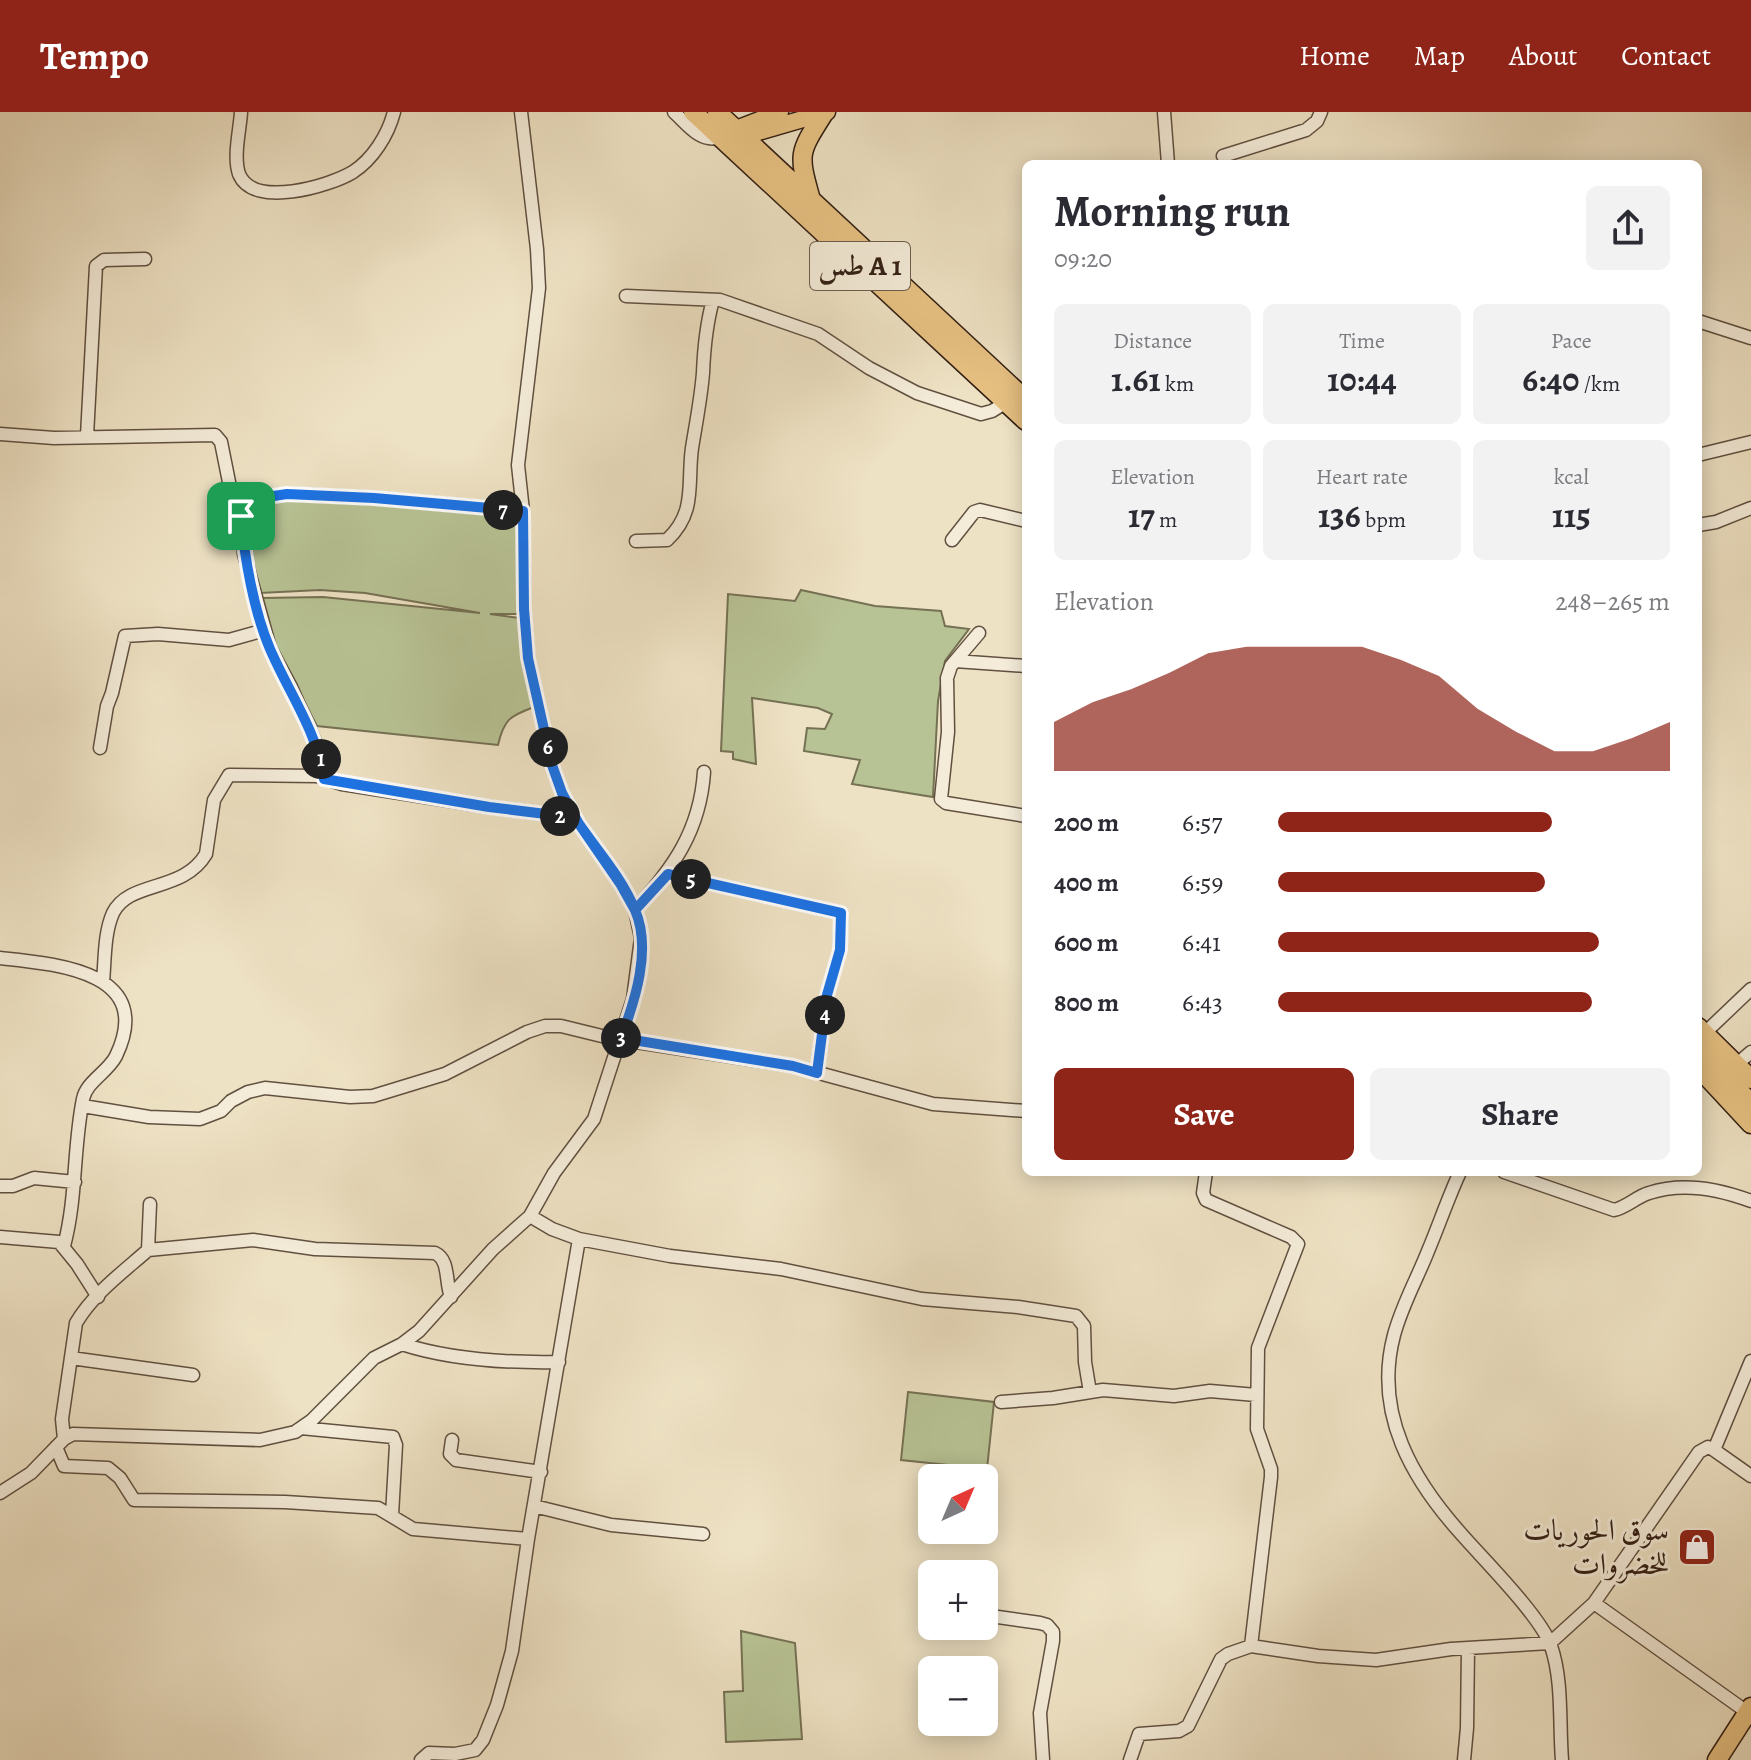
<!DOCTYPE html>
<html lang="en">
<head>
<meta charset="utf-8">
<style>
	body { margin:0; font-family:Alegreya,Amiri,serif; background:#f2f2f3; color:#2b2b33; height:100vh; display:flex; flex-direction:column; font-size:30px; white-space:nowrap }
	* { box-sizing:border-box; margin:0 }
	p { font-size:26px; color:#7c7c81 }
	.icon { flex:none; width:44px; height:44px; fill:none; stroke:currentColor; stroke-width:2; stroke-linecap:round; stroke-linejoin:round }
	.map { position:relative; flex:1; overflow:hidden }
	.drawer { position:absolute; left:1022px; top:48px; width:680px; height:1016px; display:flex; flex-direction:column; background:#fff; border-radius:12px; box-shadow:0 4px 20px #0003 }
	.drawer>* { flex:none }
	.needle { width:52px; rotate:44deg }
	.fabs { position:absolute; left:918px; top:1352px; display:grid; gap:16px }
	.fabs a { display:grid; place-items:center; width:80px; height:80px; border-radius:12px; background:#fff; box-shadow:0 4px 20px #0003; font-size:40px }
	.pin { position:absolute; display:grid; place-items:center; width:68px; height:68px; color:#fff; margin:-34px; border-radius:16px; box-shadow:0 4px 12px #0006 }
	.km { position:absolute; width:40px; height:40px; margin:-20px; border-radius:50%; background:#222; color:#fff; font-size:22px; line-height:40px; text-align:center }
	.round { display:grid; place-items:center; flex:none; width:84px; height:84px; border-radius:12px; background:#f2f2f3 }
	.summary { display:flex; align-items:center; justify-content:space-between; height:136px; padding:0 32px }
	h1 { font-size:44px; font-weight:700; line-height:60px }
	.figures { display:grid; grid-template-columns:repeat(3,1fr); gap:12px; height:136px; padding:8px 32px }
	.figures div { display:grid; align-content:center; border-radius:12px; background:#f2f2f3; text-align:center }
	.figures b { font-size:34px; font-weight:700 }
	.figures small { font-size:22px; font-weight:400 }
	.figures p { font-size:22px }
	.chart { height:224px; padding:16px 32px }
	.chart p { display:flex; justify-content:space-between }
	.chart svg { width:100%; height:144px; margin-top:8px; fill:#8f2418; opacity:.7 }
	.button { display:flex; gap:16px; margin-top:auto; padding:16px 32px }
	.button a { flex:1; height:92px; border-radius:12px; background:#8f2418; color:#fff; font-size:32px; font-weight:700; line-height:92px; text-align:center }
	.button a+a { background:#f2f2f3; color:#2b2b33 }
	ul { padding:0 32px; list-style:none; font-size:26px }
	li { display:grid; grid-template-columns:128px 96px 1fr; align-items:center; height:60px }
	li i { height:20px; border-radius:10px; background:#8f2418 }
	header { display:flex; align-items:center; gap:48px; box-sizing:border-box; height:112px; padding:0 40px; background:#8f2418; color:#fff }
	header strong { font-size:38px }
	nav { display:flex; gap:44px; margin-inline-start:auto; font-size:28px }
	.map>svg:first-child { display:block }
</style>
</head>
<body>
<header>
<strong>Tempo</strong>
<nav><a>Home</a><a>Map</a><a>About</a><a>Contact</a></nav>
</header>
<div class="map">
<svg width="1751" height="1648" viewBox="0 0 1751 1648">
	<rect width="100%" height="100%" fill="#eee2c4"/>
	<filter id="stains"><feTurbulence type="fractalNoise" baseFrequency=".0025" numOctaves="4"/><feColorMatrix values="0 0 0 0 .2 0 0 0 0 .09 0 0 0 0 .02 0 0 0 .5 -.17"/></filter>
	<radialGradient id="worn" r=".72"><stop offset=".6" stop-color="#630" stop-opacity="0"/><stop offset="1" stop-color="#630" stop-opacity=".3"/></radialGradient>
	<path fill="#b8c395" stroke="#757154" stroke-width="2" d="M331 388 520 404V502H490L519 506 534 595C510 604 504 607 498 633L317 614 275 533 261 486 323 485 480 501 365 481 320 478 260 481C255 452 237 405 274 390 286 385 316 388 331 388Z
		M801 478 875 494 941 499 945 514 969 517 945 549 938 589 933 685 852 672 860 648 804 639 807 616 825 617 832 602 818 596 752 586 756 652 733 647V640L721 639 728 482 795 489Z
		M908 1280 994 1290 987 1357 901 1348Z
		M741 1519 795 1531 802 1627 726 1630 724 1580 743 1579Z"/>
	<g fill="none" stroke-linecap="round" stroke-linejoin="round">
		<g stroke="#615040" stroke-width="15">
			<path id="minor" d="M241 0C240 18 233 44 239 62 253 97 330 74 353 60 373 47 388 23 394 0
				M674 0C687 12 701 32 720 25
				M1164 0 1168 52
				M1223 44 1306 18 1317 9 1321 0
				M626 184 720 188 818 222 869 256 917 281 981 302 992 299 1005 291
				M1698 209 1751 226
				M0 322 54 326 215 323 221 330 235 400 241 404 246 403 260 386 287 382 374 386 523 399
				M87 324 96 154 104 148 145 147
				M1698 343 1751 330
				M241 404 244 442 270 536 291 575 320 641 324 667
				M1698 413 1716 410 1751 396
				M952 428 974 400 980 398 1026 409
				M636 429 667 428C697 400 687 372 692 336 696 311 701 286 703 261 704 236 706 213 713 188
				M979 521 951 554 947 566 948 620 941 687 946 691 1026 704
				M955 549 1026 554
				M100 636 107 594 112 581 125 524 158 522 229 528 265 518
				M668 762 841 801 840 838 827 883 817 961
				M635 798C673 756 700 719 704 660
				M0 846C58 852 156 860 116 944 108 960 86 970 83 987 73 1036 77 1085 64 1134
				M103 870C105 848 104 821 113 801 129 768 183 781 206 742L214 688 229 663 317 664 342 672 489 695 554 703H573
				M1709 917 1751 877
				M1744 946 1751 940
				M83 994 149 1005 200 1007 221 999 231 989 248 980 265 976 350 985 373 984 445 962 527 920 545 914H561L610 926 793 954 933 992 1026 999
				M1206 1060 1203 1081 1206 1088 1291 1125 1298 1132 1258 1236 1257 1317 1271 1357V1365L1251 1534
				M1460 1060C1448 1086 1439 1113 1428 1139 1417 1167 1402 1193 1394 1223 1373 1302 1413 1369 1464 1425 1486 1450 1541 1505 1551 1534 1563 1569 1559 1611 1562 1648
				M1504 1060 1614 1098C1627 1095 1636 1085 1649 1081 1682 1070 1719 1077 1751 1089
				M0 1074H13L34 1066 75 1070
				M0 1125 59 1130 77 1152 98 1185
				M579 1127 670 1144 781 1157 922 1187 1018 1195 1076 1204 1084 1214 1085 1250 1090 1280
				M148 1138 253 1128 315 1137 435 1141C450 1148 445 1170 451 1185
				M402 1232C451 1248 507 1251 559 1250
				M71 1246 193 1263
				M1001 1290 1053 1286 1103 1278 1174 1284 1210 1279 1256 1283
				M301 1316 393 1325 396 1333 392 1403
				M64 1327 62 1307 76 1211C93 1182 123 1160 148 1138L150 1092
				M452 1328 450 1342 456 1348 541 1360
				M56 1335 64 1354 108 1356 120 1366 134 1388 285 1390 378 1396 413 1417 528 1427
				M1714 1338 1751 1249
				M0 1381 31 1361 64 1327 73 1322 260 1328 295 1320 311 1309 374 1246 402 1232 419 1219 493 1137 530 1104
				M534 1394 611 1413 703 1422
				M1594 1491 1747 1600
				M984 1503 1040 1511 1047 1513 1053 1520V1529L1040 1601 1043 1648
				M421 1648 429 1641 455 1642 475 1638 483 1628 497 1593 512 1539 528 1427 579 1127 552 1117 530 1104 554 1061 594 1007 633 887 641 826 635 798 621 773 573 703 562 681 552 653 528 546 524 497 523 399 518 353 539 176 537 137 521 0
				M1130 1648 1139 1622 1179 1619 1188 1614 1221 1547 1228 1542 1251 1534 1318 1544 1376 1548 1451 1537 1550 1531 1594 1491 1699 1340 1708 1335 1714 1338 1751 1364
				M1464 1648 1467 1616 1468 1536"/>
		</g>
		<g stroke="#321f14" stroke-width="19">
			<path id="major" d="M726 21 780 0
				M737 33 758 20 827 0"/>
		</g>
		<g stroke="#321f14" stroke-width="21">
			<path id="highway" d="M693 0 1026 309
				M717 0 1026 288
				M811 88C798 41 798 42 824 1
				M1698 915 1751 967
				M1698 937 1751 991
				M1698 955 1751 1012
				M1717 1648 1751 1595"/>
		</g>
		<use href="#minor" stroke="#f4ecd9" stroke-width="12"/>
		<use href="#major" stroke="#e7c182" stroke-width="16"/>
		<use href="#highway" stroke="#e7c182" stroke-width="18"/>
	</g>
	<g fill="none" stroke-linecap="round" stroke-linejoin="round">
		<g stroke="#fff" stroke-width="16">
			<path id="route" d="M241 404C244 444 254 500 270 537 289 581 317 619 324 667L489 695 554 703H573C593 734 621 763 635 798 652 837 635 889 621 926L793 954 817 961 827 883 840 838 841 801 668 762 635 798 621 773 579 712 562 681 552 653 528 546 524 497 523 399 374 386 287 382 260 386 246 403 241 404"/>
		</g>
		<use href="#route" stroke="#1a73e8" stroke-width="10"/>
	</g>
	<defs>
		<g id="shop-square" transform="scale(2)"><rect x="-9" y="-9" width="18" height="18" rx="4" fill="#8f2418" stroke="#f4ecd9"/><path d="M-5-2.5h2.3a2.7 3.5 0 0 1 5.4 0H5L5.5 6h-11ZM-1.5-2.5h3a1.5 2.3 0 0 0-3 0Z" fill="#fff"/></g>
	</defs>
	<g fill-rule="evenodd">
		<use href="#shop-square" x="1697" y="1435"/>
	</g>
	<g text-anchor="middle" dominant-baseline="central" stroke-width="6" stroke-linejoin="round" paint-order="stroke">
		<rect fill="#f4ecd9" stroke="#6c5c4f" stroke-width="2" x="810" y="130" width="100" height="48" rx="6"/>
		<g font-size="28" font-weight="bold" fill="#321f14">
			<text x="860" y="154">طس A 1</text>
		</g>
		<g font-size="30" fill="#321f14" stroke="#f4ecd9" text-anchor="end">
			<text x="1669" y="1418">سوق الحوريات<tspan x="1669" dy="34">للخضروات</tspan></text>
		</g>
	</g>
	<rect width="100%" height="100%" filter="url(#stains)"/>
	<rect width="100%" height="100%" fill="url(#worn)"/>
</svg>
<div class="fabs">
<a><svg class="needle" viewBox="-14 -14 28 28"><path d="M0-13l5 13h-10z" fill="#e53935"/><path d="M0 13l5-13h-10z" fill="#7c7c81"/></svg></a>
<a>+</a>
<a>−</a>
</div>
<div class="pin" style="left:241px;top:404px;background:#1e9e55"><svg class="icon" aria-label="arrive" viewBox="0 0 24 24"><path d="M6 21V4h12l-3 4 3 4H6"/></svg></div>
<b class="km" style="left:321px;top:647px">1</b>
<b class="km" style="left:560px;top:704px">2</b>
<b class="km" style="left:621px;top:926px">3</b>
<b class="km" style="left:825px;top:903px">4</b>
<b class="km" style="left:691px;top:767px">5</b>
<b class="km" style="left:548px;top:635px">6</b>
<b class="km" style="left:503px;top:398px">7</b>
<section class="drawer">
<div class="summary"><div><h1>Morning run</h1><p>09:20</p></div><a class="round"><svg class="icon" aria-label="share" viewBox="0 0 24 24"><path d="M12 15V3M7 8l5-5 5 5M5 13v7h14v-7"/></svg></a></div>
<div class="figures">
<div><p>Distance</p><b>1.61<small> km</small></b></div>
<div><p>Time</p><b>10:44</b></div>
<div><p>Pace</p><b>6:40<small> /km</small></b></div>
</div>
<div class="figures">
<div><p>Elevation</p><b>17<small> m</small></b></div>
<div><p>Heart rate</p><b>136<small> bpm</small></b></div>
<div><p>kcal</p><b>115</b></div>
</div>
<div class="chart"><p><span>Elevation</span>248–265 m</p>
<svg viewBox="0 0 160 44" preserveAspectRatio="none"><path d="M0 44V29L10 23L20 19L30 14L40 8L50 6L60 6L70 6L80 6L90 10L100 15L110 25L120 32L130 38L140 38L150 34L160 29V44z"/></svg>
</div>
<ul>
<li><b>200 m</b>6:57<i style="width:70%"></i></li>
<li><b>400 m</b>6:59<i style="width:68%"></i></li>
<li><b>600 m</b>6:41<i style="width:82%"></i></li>
<li><b>800 m</b>6:43<i style="width:80%"></i></li>
</ul>
<div class="button"><a>Save</a><a>Share</a></div>
</section>
</div>
</body>
</html>
